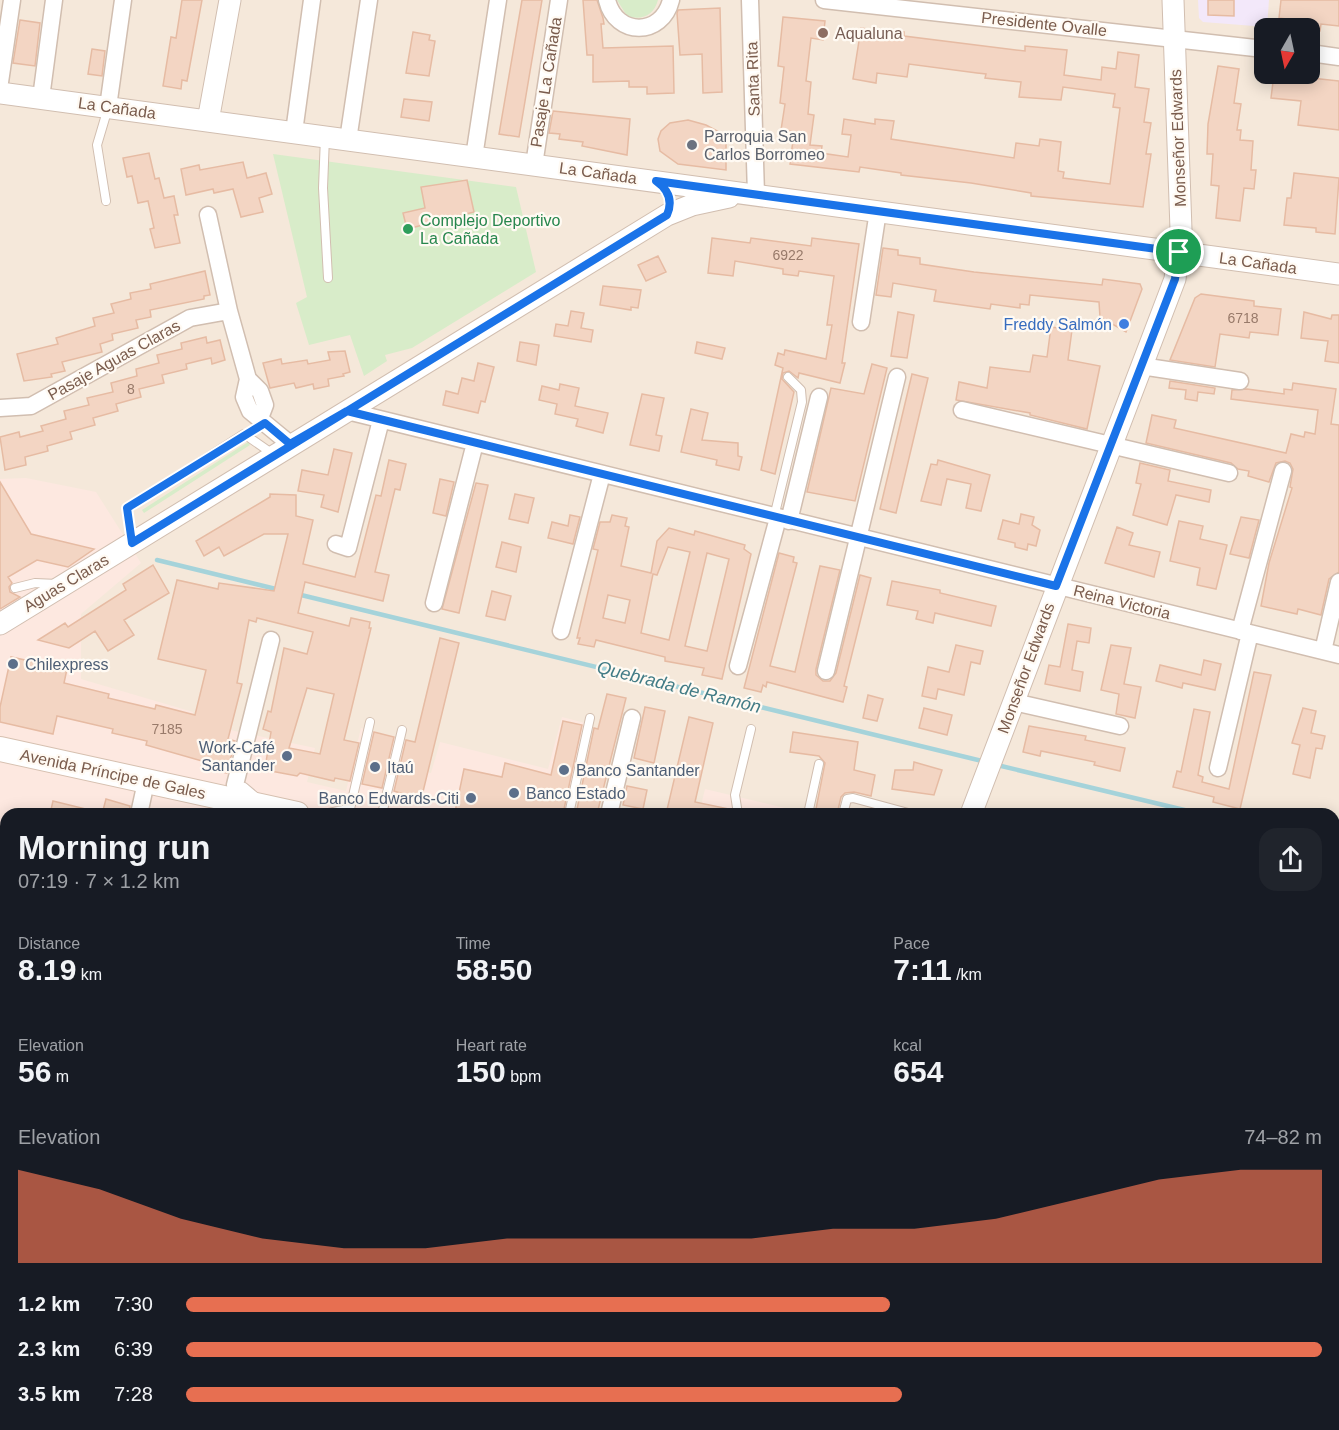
<!DOCTYPE html>
<html lang="en">
<head>
<meta charset="utf-8">
<style>
	body { margin:0; font-family:Arial,sans-serif; background:#20242c; color:#f1f3f6; height:100vh; display:flex; flex-direction:column; font-size:22px; white-space:nowrap }
	* { box-sizing:border-box; margin:0 }
	p { font-size:20px; color:#9ea1a6 }
	.icon { flex:none; width:33px; height:33px; fill:none; stroke:currentColor; stroke-width:2; stroke-linecap:round; stroke-linejoin:round }
	.map { position:relative; flex:1; overflow:hidden }
	.drawer { position:absolute; left:0px; top:808px; width:1340px; height:622px; display:flex; flex-direction:column; background:#171b24; border-radius:18px 18px 0 0; box-shadow:0 3px 15px #0003 }
	.drawer>* { flex:none }
	.needle { width:39px; rotate:189deg }
	.tools { position:absolute; left:1254px; top:18px; display:grid; gap:12px }
	.tools a { display:grid; place-items:center; width:66px; height:66px; border-radius:12px; background:#171b24; box-shadow:0 3px 15px #0003; font-size:30px }
	.pin { position:absolute; display:grid; place-items:center; width:51px; height:51px; color:#fff; margin:-26px; border:3px solid #fff; border-radius:50%; box-shadow:0 2px 6px #0007 }
	.round { display:grid; place-items:center; flex:none; width:63px; height:63px; border-radius:18px; background:#20242c }
	.head { display:flex; align-items:center; justify-content:space-between; height:102px; padding:0 18px }
	h1 { font-size:33px; font-weight:800; line-height:45px }
	.metrics { display:grid; grid-template-columns:repeat(3,1fr); gap:9px; height:102px; padding:6px 18px }
	.metrics div { display:grid; align-content:center }
	.metrics b { font-size:30px; font-weight:800 }
	.metrics small { font-size:16px; font-weight:400 }
	.metrics p { font-size:16px }
	.chart { height:168px; padding:12px 18px }
	.chart p { display:flex; justify-content:space-between }
	.chart svg { width:100%; height:108px; margin-top:6px; fill:#e76f51; opacity:.7 }
	ul { padding:0 18px; list-style:none; font-size:20px }
	li { display:grid; grid-template-columns:96px 72px 1fr; align-items:center; height:45px }
	li i { height:15px; border-radius:8px; background:#e76f51 }
	.map>svg:first-child { display:block }
</style>
</head>
<body>
<div class="map">
<svg width="1339" height="1430" viewBox="0 0 1339 1430">
	<defs>
		<pattern id="park-tufts" width="24" height="20" patternUnits="userSpaceOnUse" patternTransform="scale(1.5)"><rect width="24" height="20" fill="#d8ecc9"/><path d="M3 7l-1-3M5 7V3M7 7l1-3M15 17l-1-3M17 17v-4M19 17l1-3" fill="none" stroke="#b4c2a5"/></pattern>
	</defs>
	<rect width="100%" height="100%" fill="#fdf6ec"/>
	<path fill="#f5e8da" fill-rule="evenodd" d="M0 0H1339V1430H0ZM1264 28H1310V74H1264ZM6 814H1334V1425H6Z"/>
	<path fill="#fde8e0" d="M26 478 96 492 141 563 81 614V679L193 712V722L315 748 307 782 346 791 361 728 407 740 400 765 431 773 440 742 548 769 562 717 593 725 572 814H6V865L0 862V479Z
		M705 789 810 814H699Z"/>
	<path fill="#f3e8fa" d="M1198 0H1269L1267 27 1203 22 1199 18Z"/>
	<path fill="#d8ecc9" d="M617 0H658C654 15 642 21 627 16Z
		M273 154 516 187 536 272 412 348 385 355 387 361 364 376 350 335 309 345 296 303 307 297Z
		M248 442 250 445 144 513 142 510Z"/>
	<path fill="url(#park-tufts)" d="M77 1425H167L166 1430H76Z"/>
	<g fill="none" stroke-linecap="round" stroke-linejoin="round">
		<path stroke="#a5d3da" stroke-width="4.5" d="M157 560 280 590
			M297 594 986 762
			M997 765 1201 814
			M1334 847 1339 848"/>
	</g>
	<path fill="#f3d5c3" stroke="#e6bba3" stroke-width="1.5" fill-rule="evenodd" d="M182 0H202L187 81 182 80 181 89 163 86 171 37 176 38Z
		M522 0H542L519 137 499 134Z
		M583 0H597L603 18 604 24H601L603 48 673 46 674 93 647 94V87H629V81L593 82V55H587Z
		M1208 0H1234V16L1208 15Z
		M1281 0H1339V26L1321 24 1320 31 1301 28 1302 21 1279 18Z
		M720 8 722 92 703 93 702 54 680 55 677 13 678 10Z
		M783 17 825 21 823 40 811 38 806 81 811 82 808 114 814 115 810 145 822 146 821 153 848 157 851 135 842 134 844 119 875 124V119L894 121 891 139 1014 158 1016 143 1039 146 1040 139 1061 142 1058 171 1064 172 1063 178 1110 184 1120 108 1113 107 1115 94 1063 87 1061 100 1019 97 1021 82 985 78 986 74 977 73 909 64 907 77 877 73 876 83 853 79 861 28 889 32 890 30 904 32V36L1025 51V46L1067 50 1064 75 1101 80 1102 67 1116 69 1118 52 1139 55 1135 87 1149 89 1144 122 1151 123 1146 154H1151L1143 207 1031 196V193L971 183 901 175V173L860 167 859 172 790 164 794 132 781 130 785 104 780 103 784 67 778 66Z
		M20 20 40 23 35 66 13 63Z
		M413 32 430 35 429 40 435 41 429 76 406 73Z
		M92 49 105 51 102 76 88 74Z
		M1218 66 1239 69 1234 103 1241 104 1237 130H1241L1240 140 1253 141 1251 170H1256L1254 189 1244 188 1240 221 1216 218 1219 186 1211 185 1213 154H1207L1208 124Z
		M1274 74 1339 81V130L1298 125 1301 101 1271 98Z
		M404 99 432 102 429 121 401 117Z
		M553 111 630 119 627 155 582 146 583 142 559 139 560 134 549 133Z
		M688 120 706 125 721 133 726 143V170L678 164 660 151 658 139 661 131 670 123Z
		M149 153 155 179 159 178 164 198 174 196 178 215H174L180 243 155 248 150 229 154 228 148 201 138 203 132 176 127 177 123 158Z
		M243 162 247 178 266 173 272 194 259 198 263 212 241 217 233 189 214 193 213 189 186 195 181 169 199 165 200 170Z
		M1294 173 1339 178 1335 234 1316 232V228L1284 225 1287 198H1291Z
		M467 180 474 212 407 229 403 213 425 208 421 187Z
		M712 238 750 243 751 238 811 246 812 238 859 244 842 363H845L840 383 799 373 798 378 789 371 783 373 782 379 794 392 775 474 761 470 783 368 775 365 778 353 784 355 785 350 826 359 832 325H827L834 276 799 271 798 276 783 274V269L735 261 733 276 708 273Z
		M883 248 898 250V255L920 258V264L974 272 1102 285 1103 279 1140 284 1142 289 1126 332 1100 317 1099 302 1030 295 1029 305 1020 304V308L991 304 990 309 934 301 936 290 893 283 891 297 876 295Z
		M658 256 666 272 646 281 638 265Z
		M205 271 210 295 204 296V299L150 310 151 317 136 320 138 328 112 334 113 340 100 344 102 352 62 362 65 371 51 374 52 377 24 381 17 354 58 344 56 338 95 326 93 318 114 313 111 304 131 299 130 293 151 289 150 284Z
		M603 286 641 290 638 308 631 307V310L600 305Z
		M1201 294 1254 301V306L1281 309 1278 335 1250 332 1249 338 1220 334 1215 367 1170 360 1195 298Z
		M571 311 584 313 581 328 593 330 591 342 554 336 556 324 568 326Z
		M898 312 914 315 907 358 891 356Z
		M1304 312 1331 319 1332 315H1339V363L1325 361 1328 341 1301 338Z
		M1051 327 1072 330 1068 360 1100 366 1087 429 1030 415V413L956 400 959 382 987 388 990 367 1030 372 1033 355 1047 357Z
		M206 337 207 343 220 340 225 360 212 364 211 358 198 361 186 364 187 369 162 375 164 383 139 389 141 397 116 404 118 411 93 418 95 425 70 432 72 439 47 446 48 451 25 457 26 465 5 470 0 437 19 432 20 437 43 431 41 426 66 419 64 411 89 405 87 398 113 392 111 383 137 376 136 369 159 363 157 355 182 349 181 343Z
		M520 342 539 345 536 365 517 361Z
		M697 342 725 348 722 359 695 353Z
		M345 351 350 372 343 374 344 376 328 379 329 386 314 389 313 384 296 388 294 383 270 388 263 363 281 359 282 364 307 360 308 364 330 360 328 352Z
		M478 363 494 367 485 402 481 401 478 413 443 405 446 391 458 394 462 378 474 381Z
		M872 364 887 368 855 501 807 492 831 388 864 394Z
		M912 374 928 378 896 513 880 509Z
		M1170 381 1215 388 1214 394 1198 392 1197 401 1185 399 1186 390 1169 388Z
		M1293 383 1336 389 1331 424 1339 425V572L1329 579 1321 615 1298 609 1297 614 1261 606 1269 563 1292 488 1290 487 1293 469 1290 463 1285 461 1276 463 1269 482 1248 476 1249 471 1238 469 1231 463 1146 443 1152 415 1176 420 1174 428 1286 453 1291 434 1304 437 1305 432 1315 434 1318 410 1231 399 1232 390 1247 389 1284 394V389L1292 390Z
		M560 384 579 388 575 406 608 413 603 433 576 426 578 419 555 414 557 404 539 400 542 386 559 390Z
		M642 394 664 398 656 435 662 436 659 451 630 445Z
		M691 409 708 413 702 440 738 443V456L742 457 739 470 716 465 717 460 681 452Z
		M334 449 352 453 338 512 321 507 324 495 298 491 302 470 328 475Z
		M389 460 406 464 400 490 395 489 375 572 389 575 383 601 305 582 298 613 349 626 351 618 370 622 369 628H371L344 740 359 743 350 781 335 778 334 781 300 773 297 776 271 771 266 762 271 732 263 729 268 711 271 712 284 648 307 654 313 632 257 618 256 622 249 620 237 683 242 684 228 739 235 741 227 773 222 772 223 767 146 745 147 741 112 733 113 729 57 716 53 734 0 722V707L11 657 67 669 64 683 109 694 108 698 155 709 156 705 195 715 206 670 158 659 177 580 218 589 219 583 274 591 288 534H264L224 556 219 547 204 556 196 541 270 497V494L296 495V516L313 520 303 564 355 577 376 495 381 496ZM307 688 334 694 320 754 289 748Z
		M938 460 990 475 981 511 966 508 971 484 947 479 941 505 921 501 931 464 937 465Z
		M1140 463 1170 470 1168 481 1211 490 1209 502 1176 495 1167 525 1133 515 1141 484 1136 483Z
		M440 479 454 482 446 516 433 513Z
		M0 482 31 534 94 549 68 567 37 560 8 577 12 583 9 587 10 592 20 597 0 609Z
		M476 483 488 485 459 613 442 609Z
		M515 494 534 498 528 523 509 519Z
		M1021 514 1034 517 1032 525 1040 530 1036 546 1028 544 1027 550 1015 547V543L998 539 1003 520 1019 524Z
		M570 515 580 517 573 544 548 538 552 522 568 526Z
		M612 515 627 518 625 526 629 527 621 566 651 573 657 541 669 528 694 535 695 531 745 545 744 549 751 554 722 679 702 675 704 668 665 661V657L596 640 594 647 578 644 580 638H577L598 550 593 549 600 522H610ZM668 547 690 552 669 640 641 633 653 574 657 575ZM707 553 729 559 707 651 685 646ZM608 595 630 600 625 623 603 618Z
		M1241 517 1259 520 1249 558 1230 554Z
		M1179 521 1203 526 1200 539 1227 545 1216 589 1197 585 1200 568 1170 561Z
		M1117 527 1133 533 1129 545 1160 552 1154 577 1105 563Z
		M502 542 521 547 516 572 496 567Z
		M779 553 794 557 793 562 797 563 770 666 795 672 820 566 840 570 816 669V675L823 681H830L836 673 860 575 871 578 844 686 847 687 843 702 767 682 766 687 763 685 761 692 744 688Z
		M153 565 169 593 124 620 134 635 108 651 95 631 69 648 38 640 65 623 68 627 126 590 123 584Z
		M892 581 940 590V593L996 606 991 626 935 613 933 623 916 619 918 611 887 605Z
		M492 591 511 596 505 620 486 616Z
		M1068 624 1091 628 1089 643 1077 641 1072 670 1083 672 1080 691 1045 684 1049 665 1060 667Z
		M440 638 459 643 421 800 394 791 406 740 415 742Z
		M956 645 983 651 980 664 971 662 964 695 938 689 936 699 922 696 928 667 949 672Z
		M1111 645 1131 648 1124 684 1141 687 1135 718 1116 714 1119 694 1101 690Z
		M1204 660 1221 664 1215 690 1183 683 1182 688 1156 681 1160 665 1201 675Z
		M1254 672 1271 675 1240 809 1213 802 1214 797 1173 787 1177 771 1181 772 1194 709 1210 712 1198 775 1203 777 1202 782 1229 789Z
		M607 694 626 698 597 814H576L594 728 598 729Z
		M868 695 883 699 877 721 863 718Z
		M645 707 665 711 654 763 634 758Z
		M924 708 952 715 947 735 919 728Z
		M1303 708 1316 711 1311 733 1325 736 1322 749 1316 748 1310 778 1293 774 1300 745 1292 743Z
		M689 717 713 723 695 802 729 809 728 814H666Z
		M563 721 582 725 563 814H467L455 812 464 769 502 777 505 763 551 775Z
		M1029 726 1086 736 1085 740 1125 748 1120 771 1094 765 1095 762 1041 751 1040 756 1023 752Z
		M374 732 394 737 382 788 362 784Z
		M793 732 858 742 854 770 875 775 871 796 854 792 845 793 841 797 837 814H815L825 763 819 756 790 752Z
		M914 762 942 770 934 795 892 789 895 770H913Z
		M627 786 647 790 643 809 623 805Z
		M106 799 130 806 129 814H102Z
		M53 801 90 810V814H50Z"/>
	<g fill="none" stroke-linecap="round" stroke-linejoin="round">
		<g stroke="#d1beb0" stroke-width="10">
			<path id="service" d="M325 137 323 188 328 278
				M106 201 97 145 108 108
				M774 517 802 402 801 390 788 377
				M132 543 127 509 244 434 273 454
				M15 588 35 583 58 584
				M244 787 257 798
				M350 809 370 722
				M324 814 348 809
				M382 814 402 730
				M569 814 590 718
				M738 814 735 795 751 729
				M808 814 819 764
				M843 814 847 799 853 798 912 814
				M0 916 6 892"/>
		</g>
		<g stroke="#d1beb0" stroke-width="19">
			<path id="minor" d="M607 0C616 37 662 37 671 0
				M750 0 756 194
				M824 0 1264 49
				M1310 53 1339 57
				M0 82 12 0
				M41 98 54 0
				M108 107 123 0
				M294 132 312 0
				M348 140 369 0
				M474 157 498 0
				M534 165 559 0
				M208 215 229 311
				M861 322 878 211
				M1141 366 1240 381
				M248 379 244 397 250 411 290 444
				M0 408 31 406 190 318 229 311 248 379 260 391 265 405 260 418
				M962 410 1229 473
				M347 411 1339 655
				M789 521 819 397
				M336 544 348 548 381 420
				M434 603 475 443
				M561 631 602 474
				M1240 631 1283 471
				M1323 651 1339 582
				M738 666 778 518
				M826 671 897 377
				M1014 702 1120 726
				M1218 768 1250 633
				M235 785 271 640
				M139 814 146 782
				M609 814 632 718
				M1334 1048 1339 1030
				M0 1109 6 1110
				M4 1278 6 1271
				M0 1379 6 1380
				M1334 1408 1339 1409
				M178 1430 179 1425
				M328 1430 329 1425"/>
		</g>
		<g stroke="#d1beb0" stroke-width="23">
			<path id="tertiary" d="M0 93 1339 274
				M208 121 230 0
				M0 624 667 215 692 205 729 197
				M971 814 1175 279 1181 230 1173 0
				M366 1425 405 1430
				M71 1430 72 1425
				M688 1430 697 1426"/>
		</g>
		<g stroke="#d6c0b0" stroke-width="26">
			<path id="secondary" d="M0 749 297 814
				M1334 1048 1339 1050"/>
		</g>
		<use href="#service" stroke="#fff" stroke-width="8"/>
		<use href="#minor" stroke="#fff" stroke-width="16"/>
		<use href="#tertiary" stroke="#fff" stroke-width="21"/>
		<use href="#secondary" stroke="#fff" stroke-width="24"/>
	</g>
	<g fill="none" stroke-linecap="round" stroke-linejoin="round">
		<g stroke="#fff" stroke-width="12">
			<path id="route" d="M1179 252 656 181C669 190 673 201 667 215L132 543 127 508 265 423 290 444 347 411 1056 586 1175 279 1179 252"/>
		</g>
		<use href="#route" stroke="#1a73e8" stroke-width="8"/>
	</g>
	<circle fill="#8d6e63" stroke="#fffaf3" stroke-width="2" cx="823" cy="33" r="6"/>
	<circle fill="#6b7280" stroke="#fffaf3" stroke-width="2" cx="692" cy="145" r="6"/>
	<circle fill="#2e9e5b" stroke="#fffaf3" stroke-width="2" cx="408" cy="229" r="6"/>
	<circle fill="#3f7fe0" stroke="#fffaf3" stroke-width="2" cx="1124" cy="324" r="6"/>
	<g fill="#5c6f8a" stroke="#fffaf3" stroke-width="2">
		<circle cx="13" cy="664" r="6"/>
		<circle cx="287" cy="756" r="6"/>
		<circle cx="375" cy="767" r="6"/>
		<circle cx="564" cy="770" r="6"/>
		<circle cx="514" cy="793" r="6"/>
		<circle cx="471" cy="798" r="6"/>
	</g>
	<g text-anchor="middle" dominant-baseline="central" stroke-width="4.5" stroke-linejoin="round" paint-order="stroke">
		<g font-size="14" fill="#987a6a">
			<text x="788" y="255">6922</text>
			<text x="1243" y="318">6718</text>
			<text x="131" y="389">8</text>
			<text x="167" y="729">7185</text>
		</g>
		<g font-size="16" fill="#7a5c4d" stroke="#fffaf3">
			<text transform="translate(1044 24) rotate(6)">Presidente Ovalle</text>
			<text transform="translate(753 79) rotate(-92)">Santa Rita</text>
			<text transform="translate(546 82) rotate(-81)">Pasaje La Cañada</text>
			<text transform="translate(117 108) rotate(8)">La Cañada</text>
			<text transform="translate(1178 138) rotate(-92)">Monseñor Edwards</text>
			<text transform="translate(598 173) rotate(8)">La Cañada</text>
			<text transform="translate(1258 263) rotate(8)">La Cañada</text>
			<text transform="translate(114 360) rotate(-29)">Pasaje Aguas Claras</text>
			<text transform="translate(66 583) rotate(-31)">Aguas Claras</text>
			<text transform="translate(1122 602) rotate(14)">Reina Victoria</text>
			<text transform="translate(1026 668) rotate(-70)">Monseñor Edwards</text>
			<text transform="translate(113 774) rotate(12)">Avenida Príncipe de Gales</text>
		</g>
		<g font-size="16" fill="#785e54" stroke="#fffaf3" text-anchor="start">
			<text x="835" y="33">Aqualuna</text>
		</g>
		<g font-size="16" fill="#5b616d" stroke="#fffaf3" text-anchor="start">
			<text x="704" y="136">Parroquia San<tspan x="704" dy="18">Carlos Borromeo</tspan></text>
		</g>
		<g font-size="16" fill="#27864d" stroke="#fffaf3" text-anchor="start">
			<text x="420" y="220">Complejo Deportivo<tspan x="420" dy="18">La Cañada</tspan></text>
		</g>
		<g font-size="16" fill="#366cbe" stroke="#fffaf3" text-anchor="end">
			<text x="1112" y="324">Freddy Salmón</text>
		</g>
		<g font-size="16" fill="#4e5e75" stroke="#fffaf3" text-anchor="start">
			<text x="25" y="664">Chilexpress</text>
			<text x="275" y="747" text-anchor="end">Work-Café<tspan x="275" dy="18">Santander</tspan></text>
			<text x="387" y="767">Itaú</text>
			<text x="576" y="770">Banco Santander</text>
			<text x="526" y="793">Banco Estado</text>
			<text x="459" y="798" text-anchor="end">Banco Edwards-Citi</text>
		</g>
		<g font-size="18" font-style="italic" fill="#437c86" stroke="#fffaf3">
			<text transform="translate(679 687) rotate(14)">Quebrada de Ramón</text>
		</g>
	</g>
</svg>
<div class="tools">
<a><svg class="needle" viewBox="-14 -14 28 28"><path d="M0-13l5 13h-10z" fill="#e53935"/><path d="M0 13l5-13h-10z" fill="#9ea1a6"/></svg></a>
</div>
<div class="pin" style="left:1179px;top:252px;background:#1e9e55"><svg class="icon" aria-label="arrive" viewBox="0 0 24 24"><path d="M6 21V4h12l-3 4 3 4H6"/></svg></div>
<section class="drawer">
<div class="head"><div><h1>Morning run</h1><p>07:19 · 7 × 1.2 km</p></div><a class="round"><svg class="icon" aria-label="share" viewBox="0 0 24 24"><path d="M12 15V3M7 8l5-5 5 5M5 13v7h14v-7"/></svg></a></div>
<div class="metrics">
<div><p>Distance</p><b>8.19<small> km</small></b></div>
<div><p>Time</p><b>58:50</b></div>
<div><p>Pace</p><b>7:11<small> /km</small></b></div>
</div>
<div class="metrics">
<div><p>Elevation</p><b>56<small> m</small></b></div>
<div><p>Heart rate</p><b>150<small> bpm</small></b></div>
<div><p>kcal</p><b>654</b></div>
</div>
<div class="chart"><p><span>Elevation</span>74–82 m</p>
<svg viewBox="0 0 160 44" preserveAspectRatio="none"><path d="M0 44V6L10 14L20 26L30 34L40 38L50 38L60 34L70 34L80 34L90 34L100 30L110 30L120 26L130 18L140 10L150 6L160 6V44z"/></svg>
</div>
<ul>
<li><b>1.2 km</b>7:30<i style="width:62%"></i></li>
<li><b>2.3 km</b>6:39<i style="width:100%"></i></li>
<li><b>3.5 km</b>7:28<i style="width:63%"></i></li>
</ul>
</section>
</div>
</body>
</html>
